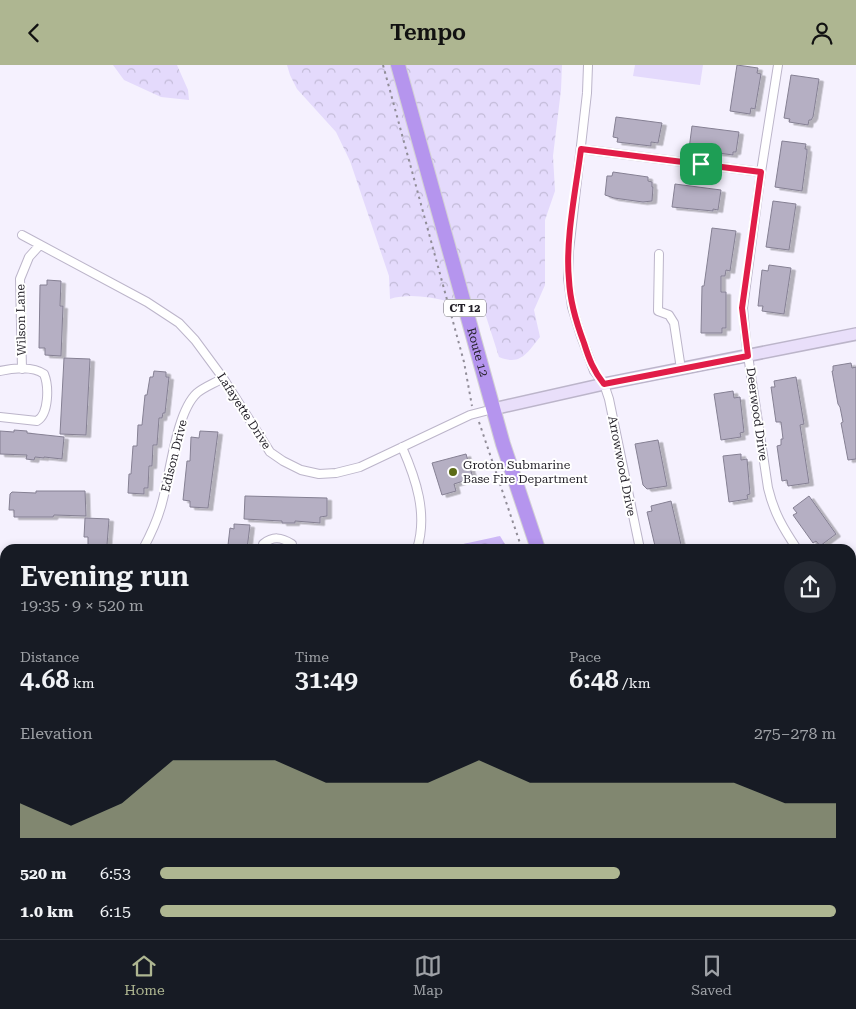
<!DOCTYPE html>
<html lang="en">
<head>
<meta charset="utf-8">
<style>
	body { margin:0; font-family:"Roboto Serif",serif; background:#242831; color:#f1f3f6; height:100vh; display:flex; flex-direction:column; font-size:19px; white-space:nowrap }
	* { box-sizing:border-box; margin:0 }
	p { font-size:16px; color:#9ea1a6 }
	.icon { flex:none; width:28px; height:28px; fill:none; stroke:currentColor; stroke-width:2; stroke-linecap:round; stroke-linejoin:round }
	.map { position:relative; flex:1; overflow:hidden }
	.side { position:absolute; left:0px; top:479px; width:856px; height:396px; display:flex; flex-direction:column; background:#171b24; border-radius:15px 15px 0 0; box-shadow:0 2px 8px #0003 }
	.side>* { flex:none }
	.pin { position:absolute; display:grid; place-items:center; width:42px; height:42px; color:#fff; margin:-21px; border-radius:10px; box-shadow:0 2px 8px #0006 }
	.round { display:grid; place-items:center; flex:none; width:52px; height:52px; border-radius:26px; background:#242831 }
	.summary { display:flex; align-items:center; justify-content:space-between; height:85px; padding:0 20px }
	h1 { font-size:28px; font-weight:600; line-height:38px }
	.stats { display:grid; grid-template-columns:repeat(3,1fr); gap:8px; height:85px; padding:5px 20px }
	.stats div { display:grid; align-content:center }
	.stats b { font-size:25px; font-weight:600 }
	.stats small { font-size:14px; font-weight:400 }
	.stats p { font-size:14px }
	.chart { height:140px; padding:10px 20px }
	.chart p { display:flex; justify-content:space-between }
	.chart svg { width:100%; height:90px; margin-top:5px; fill:#aeb691; opacity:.7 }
	ul { padding:0 20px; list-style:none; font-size:16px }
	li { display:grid; grid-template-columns:80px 60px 1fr; align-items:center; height:38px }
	li i { height:12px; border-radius:6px; background:#aeb691 }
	header { display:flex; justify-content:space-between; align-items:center; height:65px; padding:0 20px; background:#aeb691; color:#111; font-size:22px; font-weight:600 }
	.menu { display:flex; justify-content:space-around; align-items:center; height:70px; border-top:1px solid #363941; background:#171b24; font-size:14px; color:#9ea1a6 }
	.menu a { display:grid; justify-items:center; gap:2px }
	.menu .selected { color:#aeb691 }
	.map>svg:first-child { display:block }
</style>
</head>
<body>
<header><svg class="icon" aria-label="back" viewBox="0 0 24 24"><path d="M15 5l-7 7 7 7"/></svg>Tempo<svg class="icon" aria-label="person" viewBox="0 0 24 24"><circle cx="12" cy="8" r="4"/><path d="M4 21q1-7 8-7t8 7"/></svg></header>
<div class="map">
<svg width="856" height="874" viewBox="0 0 856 874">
	<defs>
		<pattern id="forest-crowns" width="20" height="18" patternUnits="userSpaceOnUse" patternTransform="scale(1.25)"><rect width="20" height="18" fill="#e4dafc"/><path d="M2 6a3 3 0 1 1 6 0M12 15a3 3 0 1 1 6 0" fill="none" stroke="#c3bbd8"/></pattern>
		<pattern id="water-waves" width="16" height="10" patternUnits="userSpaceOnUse" patternTransform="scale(1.25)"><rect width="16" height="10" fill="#ceb8f8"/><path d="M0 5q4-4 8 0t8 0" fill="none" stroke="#b19ed5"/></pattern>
		<filter id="shadow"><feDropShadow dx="4.5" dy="2.5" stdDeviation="0" flood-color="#0004"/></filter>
	</defs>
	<rect width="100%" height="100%" fill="#f5f1fe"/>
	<path fill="url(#forest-crowns)" d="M113 0H177L188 25 189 35 161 32 124 15Z
		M287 0H562L561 25 553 91 555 126 545 155V220L534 245 540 272C527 288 521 301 499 292L484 245C455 239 419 225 390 234L389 211 350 96 336 67 297 24 290 10Z"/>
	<path fill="#e4dafc" d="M635 0H703L700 20 633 11Z"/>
	<path fill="url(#water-waves)" d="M500 471 508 484H454V481Z"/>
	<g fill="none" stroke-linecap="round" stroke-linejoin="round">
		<path stroke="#ceb8f8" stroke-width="3" d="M851 796H856"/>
	</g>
	<path fill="#b5afc3" stroke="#858093" filter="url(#shadow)" d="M737 0 758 3 757 8 761 9 755 44 751 43 750 49 730 46Z
		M791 10 819 14 813 52 811 55H809L808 60 789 57 790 54 784 53Z
		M616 52 662 58 658 78 651 77V81L617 77 618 73 613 72Z
		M692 61 739 67 736 87H733V90L689 84Z
		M782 76 806 79 805 84H807V88L802 126 775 122Z
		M613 107 648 112V116L652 117V122H653L652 136 643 137 614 133 605 130 607 111H612Z
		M675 119 721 125 718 145 713 144V146L672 142Z
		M773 136 796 139 789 185 766 182Z
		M712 163 736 166 730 206 726 205 725 211H721V227H726V263H722V268H701L702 221H704Z
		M769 200 791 203 784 249 762 246 763 241H758L762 205 768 206Z
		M47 215 61 216 60 241H63L61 291 45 290V283H39L40 220H47Z
		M64 293 90 294 86 370 60 369Z
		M851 298 852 303 856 302V394L848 395 841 358 843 357 840 342 838 339 832 306H833V301Z
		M154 306 166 307V312H169L165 348H163L162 353H159L157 380H153L152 401H149L148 423H144V429L128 428 129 409H131L133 381H137L138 360H142L145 330H147L150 312H153Z
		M796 312 804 359 800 360 809 418 788 421 787 415 782 416 777 381 781 380V374H783L781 357H776L771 322H775L774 316Z
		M733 326 734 333 740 332 744 367 740 368 741 372 721 375 714 329Z
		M14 365 27 366V368L64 372 62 394 44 392V393L35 392 34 395 26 394 27 390 0 389V366L14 367Z
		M200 366 218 367 208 443 190 442V436L183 435 187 396H190L191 372 199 373Z
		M658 375 667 421 647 424 643 420 635 379Z
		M466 389 473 413 454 419 456 426 442 430 432 398Z
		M741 389V395L747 394 750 429 747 430 748 434 729 437 723 391Z
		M36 426H85L86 451 54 450 53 452H14V445H9L10 429 12 427 36 428Z
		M245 431 327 433V451L320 452V458L295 456V458H282V456L244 454Z
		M809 431 836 469 820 481 816 476 813 478 793 450 797 448 793 443Z
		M671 436 682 484H660V480L655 481 647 447 652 446 651 441Z
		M85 453 109 454 107 480H103V484H88V472H84Z
		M234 459 250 460 247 484H236V481L228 480 230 463 234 464Z"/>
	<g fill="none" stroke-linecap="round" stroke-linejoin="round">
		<g stroke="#bcb5ca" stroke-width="6">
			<path id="lane" d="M633 870 634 874
				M593 874 603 870"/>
		</g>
		<g stroke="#bcb5ca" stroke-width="10">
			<path id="street" d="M588 0 587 28 569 186 568 213 572 242 581 271 594 306 604 319 609 334 640 484
				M778 0 761 107 743 243 746 277 768 423C774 448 783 463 797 484
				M581 84 761 107
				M22 170 147 237 179 258 195 275 223 313 270 387 283 396 301 405 319 409 336 408 360 402 470 350 493 344
				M659 189 658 246 669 250 674 258 681 304
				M22 304 20 214 29 192 39 181
				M0 306C13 303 33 301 44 309 49 321 49 349 37 356L0 352
				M402 382C416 414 428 449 417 484
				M143 484C151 469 158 454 162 438 170 410 176 347 197 328 204 322 215 318 223 313
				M263 484V479C273 471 281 472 292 479V484
				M851 538 856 543
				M851 574 856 569
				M0 651H5
				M0 712 5 713
				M29 870V874
				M546 870 547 874"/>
		</g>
		<g stroke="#bcb5ca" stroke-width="14">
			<path id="secondary" d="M493 344 604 319 856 269"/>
		</g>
		<g stroke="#d3d2d4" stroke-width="16">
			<g id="highway">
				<path id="s1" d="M398 0 503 379 538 484"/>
				<path d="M679 870 680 874"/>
			</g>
		</g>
		<path stroke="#918d98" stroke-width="2" stroke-dasharray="2.5 4" stroke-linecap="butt" d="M383 0 464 297 472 341
			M479 357 522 484
			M535 870 536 874"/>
		<use href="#lane" stroke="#fff" stroke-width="4"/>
		<use href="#street" stroke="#fff" stroke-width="8"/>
		<use href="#secondary" stroke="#e9dffa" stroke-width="11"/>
		<use href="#highway" stroke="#b595ee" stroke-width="14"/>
	</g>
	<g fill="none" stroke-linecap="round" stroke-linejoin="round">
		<g stroke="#fff" stroke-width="10">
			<path id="route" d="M581 84 761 107 742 243 748 291 604 319C593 305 589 294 584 278 576 257 570 237 569 215 565 175 576 124 581 84Z"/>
		</g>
		<use href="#route" stroke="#e11d48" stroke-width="6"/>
	</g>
	<circle fill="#5c6b16" stroke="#fff" stroke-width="2" cx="453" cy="407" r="5"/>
	<g text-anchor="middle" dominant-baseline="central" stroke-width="4" stroke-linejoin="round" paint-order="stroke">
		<rect fill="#fff" stroke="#646268" stroke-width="1" x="444" y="234.5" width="42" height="17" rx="4"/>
		<g font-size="11" font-weight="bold" fill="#221f27">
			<text x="465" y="243">CT 12</text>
		</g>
		<g font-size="12" fill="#221f27" stroke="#fff">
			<text transform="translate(21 255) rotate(-91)">Wilson Lane</text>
			<text stroke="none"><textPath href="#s1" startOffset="298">Route 12</textPath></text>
			<text transform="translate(244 346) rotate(57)">Lafayette Drive</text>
			<text transform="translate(757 349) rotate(82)">Deerwood Drive</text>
			<text transform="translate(174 391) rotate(-76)">Edison Drive</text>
			<text transform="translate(622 401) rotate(79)">Arrowwood Drive</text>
		</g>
		<g font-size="12" fill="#221f27" stroke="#fff" text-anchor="start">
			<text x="463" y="400">Groton Submarine<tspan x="463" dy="14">Base Fire Department</tspan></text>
		</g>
	</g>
</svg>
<div class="pin" style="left:701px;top:99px;background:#1e9e55"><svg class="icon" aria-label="arrive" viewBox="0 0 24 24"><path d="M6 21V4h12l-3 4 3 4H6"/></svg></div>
<section class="side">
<div class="summary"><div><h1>Evening run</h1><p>19:35 · 9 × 520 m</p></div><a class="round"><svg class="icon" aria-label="share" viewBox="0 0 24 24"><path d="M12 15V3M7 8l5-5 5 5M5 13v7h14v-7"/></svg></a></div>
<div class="stats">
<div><p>Distance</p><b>4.68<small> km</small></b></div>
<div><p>Time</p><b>31:49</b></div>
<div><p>Pace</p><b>6:48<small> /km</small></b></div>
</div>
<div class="chart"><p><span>Elevation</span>275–278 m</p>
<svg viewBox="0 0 160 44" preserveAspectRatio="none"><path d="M0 44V27L10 38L20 27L30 6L40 6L50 6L60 17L70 17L80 17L90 6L100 17L110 17L120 17L130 17L140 17L150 27L160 27V44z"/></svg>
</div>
<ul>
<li><b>520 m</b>6:53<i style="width:68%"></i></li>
<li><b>1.0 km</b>6:15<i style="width:100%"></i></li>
</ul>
</section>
</div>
<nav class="menu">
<a class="selected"><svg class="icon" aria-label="home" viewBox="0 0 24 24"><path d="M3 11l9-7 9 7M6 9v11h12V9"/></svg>Home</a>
<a><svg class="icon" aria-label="map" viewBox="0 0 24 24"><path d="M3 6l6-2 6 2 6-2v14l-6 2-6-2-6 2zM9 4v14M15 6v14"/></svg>Map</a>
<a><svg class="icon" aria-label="saved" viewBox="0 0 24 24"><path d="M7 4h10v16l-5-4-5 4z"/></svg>Saved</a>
</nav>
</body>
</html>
